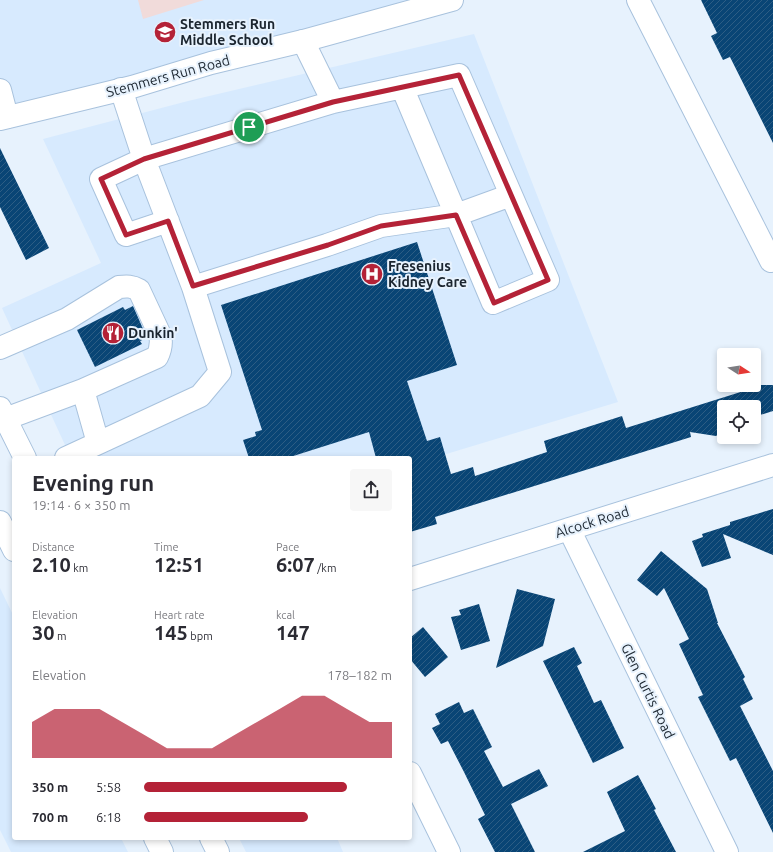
<!DOCTYPE html>
<html lang="en">
<head>
<meta charset="utf-8">
<style>
	body { margin:0; font-family:Ubuntu,sans-serif; background:#f7f7f7; color:#2b2b33; height:100vh; display:flex; flex-direction:column; font-size:15px; white-space:nowrap }
	* { box-sizing:border-box; margin:0 }
	p { font-size:13px; color:#7c7c81 }
	.icon { flex:none; width:22px; height:22px; fill:none; stroke:currentColor; stroke-width:2; stroke-linecap:round; stroke-linejoin:round }
	.map { position:relative; flex:1; overflow:hidden }
	.panel { position:absolute; left:12px; top:456px; width:400px; height:384px; display:flex; flex-direction:column; background:#fff; border-radius:4px; box-shadow:0 2px 6px #0003 }
	.panel>* { flex:none }
	.needle { width:26px; rotate:102deg }
	.tools { position:absolute; left:717px; top:348px; display:grid; gap:8px }
	.tools a { display:grid; place-items:center; width:44px; height:44px; border-radius:4px; background:#fff; box-shadow:0 2px 6px #0003; font-size:20px }
	.pin { position:absolute; display:grid; place-items:center; width:34px; height:34px; color:#fff; margin:-17px; border:2px solid #fff; border-radius:50%; box-shadow:0 1px 4px #0007 }
	.round { display:grid; place-items:center; flex:none; width:42px; height:42px; border-radius:4px; background:#f7f7f7 }
	.headline { display:flex; align-items:center; justify-content:space-between; height:68px; padding:0 20px }
	h1 { font-size:22px; font-weight:700; line-height:30px }
	.figures { display:grid; grid-template-columns:repeat(3,1fr); gap:6px; height:68px; padding:4px 20px }
	.figures div { display:grid; align-content:center }
	.figures b { font-size:20px; font-weight:700 }
	.figures small { font-size:11px; font-weight:400 }
	.figures p { font-size:11px }
	.chart { height:112px; padding:8px 20px }
	.chart p { display:flex; justify-content:space-between }
	.chart svg { width:100%; height:72px; margin-top:4px; fill:#b42237; opacity:.7 }
	ul { padding:0 20px; list-style:none; font-size:13px }
	li { display:grid; grid-template-columns:64px 48px 1fr; align-items:center; height:30px }
	li i { height:10px; border-radius:5px; background:#b42237 }
	.map>svg:first-child { display:block }
</style>
</head>
<body>
<div class="map">
<svg width="773" height="852" viewBox="0 0 773 852">
	<defs>
		<pattern id="building-hatch" width="6" height="6" patternUnits="userSpaceOnUse"><rect width="6" height="6" fill="#094575"/><path d="M-1 1l2-2M0 6l6-6M5 7l2-2" fill="none" stroke="#2d5d84"/></pattern>
	</defs>
	<rect width="100%" height="100%" fill="#e7f2fd"/>
	<path fill="#d7eafe" d="M0 0H450L7 117 0 90Z
		M474 34 618 402 410 465V458H71L2 308 101 263 43 139 188 101Z
		M0 588 14 617V838H121L128 852H11L0 830Z
		M239 838H337L343 852H246Z"/>
	<path fill="#f1dbda" d="M138 0H204L143 19Z"/>
	<path fill="url(#building-hatch)" d="M701 0H773V143L730 57 723 60 711 36 717 33Z
		M0 148 49 248 26 260 0 207Z
		M417 242 457 365 407 381 427 441 440 437 451 474 473 467 475 476 547 452 544 441 622 416 626 428 747 390 745 385H773V411L754 417V407H724V432L716 436 690 432 691 437 435 517 437 524 410 532V458H376L369 432 287 458H249L243 440 256 436 255 432 262 430 221 305Z
		M133 306 147 338 140 341 142 344 95 367 77 330 123 307 125 310Z
		M773 509V555L723 534 731 558 702 567 692 541 703 537 702 534 730 525V522Z
		M661 551 707 589 718 623H717L745 677 743 679 753 699 740 706 773 771V833L736 758 730 761 698 697 703 695 679 644 689 639 664 588 657 596 637 580Z
		M517 589 555 599 543 646 496 668Z
		M479 604 490 641 461 650 451 617 461 615 459 610Z
		M423 627 448 657 425 677 410 659V638Z
		M574 647 582 663 577 666 594 703 601 700 624 748 593 763 543 661Z
		M459 702 464 713 473 709 492 747 484 751 503 787 539 769 548 786 511 804 535 852H495L478 819 485 815 464 772 448 741 441 744 432 728 440 724 435 714Z
		M638 775 656 809 654 810 676 852H583L625 831 607 792Z"/>
	<g fill="none" stroke-linecap="round" stroke-linejoin="round">
		<g stroke="#a8c2dd" stroke-width="24">
			<path id="minor" d="M638 0 771 261
				M303 41 333 102
				M402 87 456 215 511 195
				M121 89 144 159 193 287 327 245 381 226 456 215 493 303 548 280 459 75 333 102 144 159 101 179 126 235 168 221
				M0 90 7 117
				M0 348 67 319 119 287C127 286 132 286 139 290L160 335C162 343 161 349 157 357L83 390 5 419
				M83 390 98 443
				M66 458 200 396 220 372 193 287
				M569 529 727 852
				M410 579 773 465
				M410 773 449 852"/>
		</g>
		<g stroke="#a8c2dd" stroke-width="24">
			<path id="major" d="M0 119 132 87 211 63 303 41 452 0
				M0 408 25 458
				M0 522 14 550
				M155 838 162 852
				M211 838 218 852"/>
		</g>
		<use href="#minor" stroke="#fff" stroke-width="22"/>
		<use href="#major" stroke="#fff" stroke-width="22"/>
	</g>
	<g fill="none" stroke-linecap="round" stroke-linejoin="round">
		<g stroke="#fff" stroke-width="8">
			<path id="route" d="M459 75 548 280 494 303 456 215 381 226 328 245 193 286 168 221 126 235 101 179 144 159 333 102Z"/>
		</g>
		<use href="#route" stroke="#b42237" stroke-width="5"/>
	</g>
	<defs>
		<g id="school-disc" transform="scale(1.15)"><circle r="9.5" fill="#b42237" stroke="#e7f2fd"/><path d="M0-5L7-2L0 1L-7-2ZM-4 1L0 2.5L4 1V4Q0 6-4 4Z" fill="#fff"/></g>
		<g id="hospital-disc" transform="scale(1.15)"><circle r="9.5" fill="#b42237" stroke="#e7f2fd"/><path d="M-5-5h3v3.5h4V-5h3V5h-3V1.5h-4V5h-3Z" fill="#fff"/></g>
		<g id="restaurant-disc" transform="scale(1.15)"><circle r="9.5" fill="#b42237" stroke="#e7f2fd"/><path d="M-5-6h1v4h1v-4h1v4h1v-4h1v5L-1.5 .5V6h-2V.5L-5-1ZM5-6V6H3V1.5H1.5Q1.5-4 5-6Z" fill="#fff"/></g>
	</defs>
	<g fill-rule="evenodd">
		<use href="#school-disc" x="165" y="32"/>
		<use href="#hospital-disc" x="372" y="274"/>
		<use href="#restaurant-disc" x="113" y="333"/>
	</g>
	<g text-anchor="middle" dominant-baseline="central" stroke-width="4" stroke-linejoin="round" paint-order="stroke">
		<g font-size="14" font-weight="bold" fill="#1b252f" stroke="#e7f2fd" text-anchor="start">
			<text x="180" y="24">Stemmers Run<tspan x="180" dy="16">Middle School</tspan></text>
			<text x="388" y="266">Fresenius<tspan x="388" dy="16">Kidney Care</tspan></text>
			<text x="128" y="333">Dunkin'</text>
		</g>
		<g font-size="14" fill="#1b252f" stroke="#e7f2fd">
			<text transform="translate(168 76) rotate(-15)">Stemmers Run Road</text>
			<text transform="translate(592 522) rotate(-17)">Alcock Road</text>
			<text transform="translate(648 691) rotate(64)">Glen Curtis Road</text>
		</g>
	</g>
</svg>
<div class="tools">
<a><svg class="needle" viewBox="-14 -14 28 28"><path d="M0-13l5 13h-10z" fill="#e53935"/><path d="M0 13l5-13h-10z" fill="#7c7c81"/></svg></a>
<a><svg class="icon" aria-label="locate" viewBox="0 0 24 24"><circle cx="12" cy="12" r="6"/><path d="M12 2v4M12 18v4M2 12h4M18 12h4"/></svg></a>
</div>
<div class="pin" style="left:249px;top:127px;background:#1e9e55"><svg class="icon" aria-label="arrive" viewBox="0 0 24 24"><path d="M6 21V4h12l-3 4 3 4H6"/></svg></div>
<section class="panel">
<div class="headline"><div><h1>Evening run</h1><p>19:14 · 6 × 350 m</p></div><a class="round"><svg class="icon" aria-label="share" viewBox="0 0 24 24"><path d="M12 15V3M7 8l5-5 5 5M5 13v7h14v-7"/></svg></a></div>
<div class="figures">
<div><p>Distance</p><b>2.10<small> km</small></b></div>
<div><p>Time</p><b>12:51</b></div>
<div><p>Pace</p><b>6:07<small> /km</small></b></div>
</div>
<div class="figures">
<div><p>Elevation</p><b>30<small> m</small></b></div>
<div><p>Heart rate</p><b>145<small> bpm</small></b></div>
<div><p>kcal</p><b>147</b></div>
</div>
<div class="chart"><p><span>Elevation</span>178–182 m</p>
<svg viewBox="0 0 160 44" preserveAspectRatio="none"><path d="M0 44V22L10 14L20 14L30 14L40 22L50 30L60 38L70 38L80 38L90 30L100 22L110 14L120 6L130 6L140 14L150 22L160 22V44z"/></svg>
</div>
<ul>
<li><b>350 m</b>5:58<i style="width:82%"></i></li>
<li><b>700 m</b>6:18<i style="width:66%"></i></li>
</ul>
</section>
</div>
</body>
</html>
